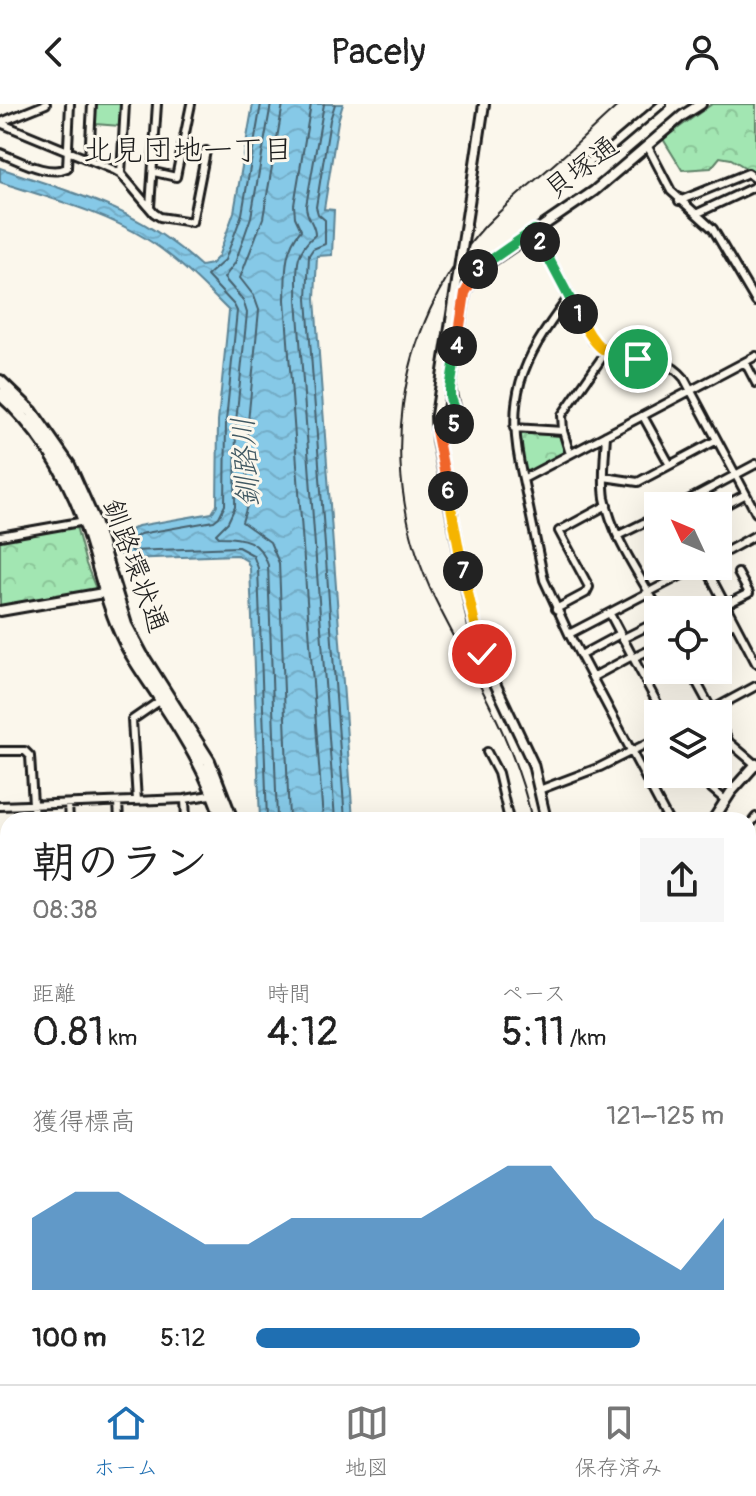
<!DOCTYPE html>
<html lang="ja">
<head>
<meta charset="utf-8">
<style>
	body { margin:0; font-family:Pangolin,"Klee One",sans-serif; background:#f6f6f6; color:#222; height:100vh; display:flex; flex-direction:column; font-size:30px; white-space:nowrap }
	* { box-sizing:border-box; margin:0 }
	p { font-size:26px; color:#767676 }
	.icon { flex:none; width:44px; height:44px; fill:none; stroke:currentColor; stroke-width:2; stroke-linecap:round; stroke-linejoin:round }
	.map { position:relative; flex:1; overflow:hidden }
	.drawer { position:absolute; left:0px; top:708px; width:756px; height:572px; display:flex; flex-direction:column; background:#fff; border-radius:24px 24px 0 0; box-shadow:0 8px 32px #0002 }
	.drawer>* { flex:none }
	.needle { width:52px; rotate:314deg }
	.tools { position:absolute; left:644px; top:388px; display:grid; gap:16px }
	.tools a { display:grid; place-items:center; width:88px; height:88px; border-radius:0px; background:#fff; box-shadow:0 8px 32px #0002; font-size:40px }
	.pin { position:absolute; display:grid; place-items:center; width:68px; height:68px; color:#fff; margin:-34px; border:4px solid #fff; border-radius:50%; box-shadow:0 2px 8px #0007 }
	.km { position:absolute; width:40px; height:40px; margin:-20px; border-radius:50%; background:#222; color:#fff; font-size:22px; line-height:40px; text-align:center }
	.round { display:grid; place-items:center; flex:none; width:84px; height:84px; border-radius:0px; background:#f6f6f6 }
	.overview { display:flex; align-items:center; justify-content:space-between; height:136px; padding:0 32px }
	h1 { font-size:44px; font-weight:600; line-height:60px }
	.stats { display:grid; grid-template-columns:repeat(3,1fr); gap:12px; height:136px; padding:8px 32px }
	.stats div { display:grid; align-content:center }
	.stats b { font-size:40px; font-weight:600 }
	.stats small { font-size:22px; font-weight:400 }
	.stats p { font-size:22px }
	.chart { height:224px; padding:16px 32px }
	.chart p { display:flex; justify-content:space-between }
	.chart svg { width:100%; height:144px; margin-top:8px; fill:#1f6fb2; opacity:.7 }
	ul { padding:0 32px; list-style:none; font-size:26px }
	li { display:grid; grid-template-columns:128px 96px 1fr; align-items:center; height:60px }
	li i { height:20px; border-radius:10px; background:#1f6fb2 }
	header { display:flex; justify-content:space-between; align-items:center; height:104px; padding:0 32px; background:#fff; font-size:36px; font-weight:600 }
	.dock { display:flex; justify-content:space-around; align-items:center; height:112px; border-top:2px solid #e0e0e0; background:#fff; font-size:22px; color:#767676 }
	.dock a { display:grid; justify-items:center; gap:4px }
	.dock .current { color:#1f6fb2 }
	.map>svg:first-child { display:block }
</style>
</head>
<body>
<header><svg class="icon" aria-label="back" viewBox="0 0 24 24"><path d="M15 5l-7 7 7 7"/></svg>Pacely<svg class="icon" aria-label="person" viewBox="0 0 24 24"><circle cx="12" cy="8" r="4"/><path d="M4 21q1-7 8-7t8 7"/></svg></header>
<div class="map">
<svg width="756" height="1280" viewBox="0 0 756 1280">
	<defs>
		<pattern id="forest-crowns" width="20" height="18" patternUnits="userSpaceOnUse" patternTransform="scale(2)"><rect width="20" height="18" fill="#a2e6b2"/><path d="M2 6a3 3 0 1 1 6 0M12 15a3 3 0 1 1 6 0" fill="none" stroke="#8bc598"/></pattern>
		<pattern id="water-waves" width="16" height="10" patternUnits="userSpaceOnUse" patternTransform="scale(2)"><rect width="16" height="10" fill="#86c9e7"/><path d="M0 5q4-4 8 0t8 0" fill="none" stroke="#73acc6"/></pattern>
	</defs>
	<rect width="100%" height="100%" fill="#fbf7ec"/>
	<filter id="ink" filterUnits="userSpaceOnUse"><feTurbulence type="fractalNoise" baseFrequency=".0125" numOctaves="2"/><feDisplacementMap in="SourceGraphic" scale="16" xChannelSelector="R" yChannelSelector="G"/><feConvolveMatrix kernelMatrix="1 2 1 2 8 2 1 2 1" color-interpolation-filters="sRGB"/></filter>
	<g filter="url(#ink)">
		<path fill="url(#forest-crowns)" stroke="#5f8167" stroke-width="2" d="M96 0H121L120 22 95 20Z
			M712 0H756V70L731 55 720 53 711 64 682 66 663 35Z
			M520 327 561 329 567 349 528 369 523 367 518 330Z
			M76 422 86 460 96 485 95 488 0 503V435Z"/>
		<path fill="url(#water-waves)" stroke="#5c8496" stroke-width="2" d="M253 0H343L338 17 324 105 334 106 332 151 317 152 315 195 353 716H260L250 464 247 457 237 451 127 455 121 451 117 433 138 422 212 409 217 401 218 317 229 207C203 181 176 153 145 134 101 107 48 94 0 78V64C78 91 139 104 201 162L211 160 218 153 234 108Z
			M488 1272H578L581 1280H481L489 1276Z"/>
		<g fill="none" stroke-linecap="round" stroke-linejoin="round">
			<path stroke="#46616d" stroke-width="2" d="M261 0 242 110 225 156 207 172 234 201 237 207 226 317 225 401 219 413 214 417 140 430 127 439 131 447 238 443 253 451 258 464 267 716
				M271 0 251 113 235 159 224 174 243 196 247 209 236 318 235 403 228 418 216 430 219 433C243 433 260 436 268 461L277 716
				M283 0 263 114 240 174 254 192 259 206 248 318 247 402 242 418 270 438 279 459 289 716
				M311 0 294 101 295 113 301 126C283 146 286 170 285 196L323 716
				M324 0 306 102C306 114 315 119 315 131 292 150 298 167 297 195L335 716
				M335 0 330 16 316 103 318 110 325 116V140L313 145 309 151 307 195 345 716"/>
			<path stroke="#dad6cd" stroke-width="8" stroke-dasharray="8 4" stroke-linecap="butt" d="M748 1100 756 1098
				M748 1108 756 1105"/>
			<g stroke="#1c1c1c" stroke-width="12">
				<path id="street" d="M1 18 46 0
					M0 19 114 66 121 70 154 109 160 113 192 118 206 47
					M647 41 671 87 713 125 756 198
					M0 49C19 56 47 73 67 64L70 0
					M89 56 92 0
					M576 59 580 63 602 51 662 0
					M154 68 176 73 191 0
					M121 70 125 0
					M679 97 748 69 756 75
					M150 103 157 0
					M698 109 756 82
					M534 126 593 237C621 266 658 242 684 274L756 409
					M745 258 756 279
					M514 324 563 327
					M606 331C605 351 602 374 605 394 612 433 640 471 659 506
					M570 350 563 327 562 311 606 248
					M670 361 717 336
					M604 373 638 378 670 361 643 312
					M523 375C504 292 520 259 569 193
					M677 402 756 360
					M718 405 746 390
					M619 431 658 412
					M0 432 85 417
					M718 452 756 431
					M705 462 756 559
					M725 501 749 489 738 469
					M556 505 586 489 589 483 559 427 607 401
					M610 510 663 610
					M718 527 734 519
					M569 530 699 462
					M622 535 658 517
					M581 551 620 530
					M633 554 658 542
					M690 566 714 610
					M593 573 632 552
					M704 610 756 582
					M718 618 729 638 756 661
					M718 644 729 638
					M0 647H25L30 652 34 716
					M487 648 498 669 509 716
					M712 670 711 684 725 696
					M539 686 600 663 658 634
					M185 695 186 716
					M137 697 132 616 161 596
					M118 698 119 716
					M68 700 69 716
					M0 702 185 695 216 690
					M668 716 569 530 544 476 523 375 756 252
					M748 723 756 713
					M748 768 756 764
					M748 832 756 827
					M0 839 8 838
					M0 882 8 881
					M748 885 756 897
					M748 902H756
					M748 953 756 951
					M748 1010 756 1006
					M748 1044 756 1040
					M0 1103 8 1104
					M748 1121 756 1118
					M0 1157H8
					M748 1159 756 1169
					M748 1179 753 1168
					M748 1183 756 1198
					M0 1205H8
					M748 1226 756 1222
					M178 1272 186 1280
					M689 1272 691 1280
					M729 1272 732 1280
					M0 1276 12 1275
					M153 1280 156 1272
					M194 1280 197 1272
					M216 1280 219 1272"/>
			</g>
			<g stroke="#1c1c1c" stroke-width="14">
				<path id="secondary" d="M471 86 484 0
					M451 217 436 311 437 336 475 528 491 571 533 660 546 716
					M436 326 445 325 457 317 450 285 465 189 477 167 594 87 682 12 701 0
					M0 507 109 488
					M713 716 731 688 756 660
					M748 864 756 878
					M0 905 8 1101
					M12 1272V1280
					M666 1272 667 1280
					M391 1280 417 1272
					M419 1280 440 1272"/>
			</g>
			<g stroke="#1c1c1c" stroke-width="16">
				<path id="highway" d="M0 277 32 308 69 361 93 415 126 521 142 551 209 657 232 716
					M0 290C39 325 66 367 84 417 98 457 106 501 125 539 135 559 149 577 161 596 186 634 209 672 222 716
					M369 1272 371 1280
					M378 1272 380 1280"/>
			</g>
			<use href="#street" stroke="#fbf7ec" stroke-width="6"/>
			<use href="#secondary" stroke="#fbf7ec" stroke-width="8"/>
			<use href="#highway" stroke="#fbf7ec" stroke-width="10"/>
			<path stroke="#1c1c1c" stroke-width="2" d="M532 716C514 633 472 570 435 495 375 372 393 224 485 122 509 97 536 76 562 53 582 36 600 17 620 0
				M289 1280 294 1272"/>
			<g stroke="#1c1c1c" stroke-width="14" stroke-linecap="butt">
				<path id="secondary-bridge" d="M451 217 471 86"/>
			</g>
			<use href="#secondary-bridge" stroke="#fbf7ec" stroke-width="8"/>
		</g>
	</g>
	<g fill="none" stroke-linecap="round" stroke-linejoin="round" filter="url(#ink)">
		<g stroke="#fff" stroke-width="16">
			<path id="split-1" d="M578 210C595 241 600 252 638 255"/>
		</g>
		<g stroke="#fff" stroke-width="16">
			<path id="split-2" d="M540 138 578 210"/>
		</g>
		<g stroke="#fff" stroke-width="16">
			<path id="split-3" d="M478 165 534 126 540 138"/>
		</g>
		<g stroke="#fff" stroke-width="16">
			<path id="split-4" d="M457 242 465 189 478 165"/>
		</g>
		<g stroke="#fff" stroke-width="16">
			<path id="split-5" d="M454 320 457 313 450 294V285L457 242"/>
		</g>
		<g stroke="#fff" stroke-width="16">
			<path id="split-6" d="M448 387 436 326 445 325 454 320"/>
		</g>
		<g stroke="#fff" stroke-width="16">
			<path id="split-7" d="M448 387 463 467"/>
		</g>
		<g stroke="#fff" stroke-width="16">
			<path id="split-8" d="M463 467 482 550"/>
		</g>
		<use href="#split-1" stroke="#f5b400" stroke-width="10"/>
		<use href="#split-2" stroke="#22a559" stroke-width="10"/>
		<use href="#split-3" stroke="#22a559" stroke-width="10"/>
		<use href="#split-4" stroke="#f0652b" stroke-width="10"/>
		<use href="#split-5" stroke="#22a559" stroke-width="10"/>
		<use href="#split-6" stroke="#f0652b" stroke-width="10"/>
		<use href="#split-7" stroke="#f5b400" stroke-width="10"/>
		<use href="#split-8" stroke="#f5b400" stroke-width="10"/>
	</g>
	<g text-anchor="middle" dominant-baseline="central" stroke-width="6" stroke-linejoin="round" paint-order="stroke">
		<g font-size="28" fill="#1c1c1c" stroke="#fbf7ec">
			<text transform="translate(582 64) rotate(-37)">貝塚通</text>
			<text transform="translate(135 462) rotate(70)">釧路環状通</text>
		</g>
		<g font-size="30" fill="#1c1c1c" stroke="#fbf7ec">
			<text x="188" y="46">北見団地一丁目</text>
		</g>
		<g font-size="30" font-style="italic" fill="#415963" stroke="#fbf7ec">
			<text transform="translate(246 358) rotate(-94)">釧路川</text>
		</g>
	</g>
</svg>
<div class="tools">
<a><svg class="needle" viewBox="-14 -14 28 28"><path d="M0-13l5 13h-10z" fill="#e53935"/><path d="M0 13l5-13h-10z" fill="#767676"/></svg></a>
<a><svg class="icon" aria-label="locate" viewBox="0 0 24 24"><circle cx="12" cy="12" r="6"/><path d="M12 2v4M12 18v4M2 12h4M18 12h4"/></svg></a>
<a><svg class="icon" aria-label="layers" viewBox="0 0 24 24"><path d="M12 4l9 5-9 5-9-5zM3 14l9 5 9-5"/></svg></a>
</div>
<div class="pin" style="left:638px;top:255px;background:#1e9e55"><svg class="icon" aria-label="arrive" viewBox="0 0 24 24"><path d="M6 21V4h12l-3 4 3 4H6"/></svg></div>
<div class="pin" style="left:482px;top:550px;background:#d93025"><svg class="icon" aria-label="check" viewBox="0 0 24 24"><path d="M5 12l5 5 9-10"/></svg></div>
<b class="km" style="left:578px;top:210px">1</b>
<b class="km" style="left:540px;top:138px">2</b>
<b class="km" style="left:478px;top:165px">3</b>
<b class="km" style="left:457px;top:242px">4</b>
<b class="km" style="left:454px;top:320px">5</b>
<b class="km" style="left:448px;top:387px">6</b>
<b class="km" style="left:463px;top:467px">7</b>
<section class="drawer">
<div class="overview"><div><h1>朝のラン</h1><p>08:38</p></div><a class="round"><svg class="icon" aria-label="share" viewBox="0 0 24 24"><path d="M12 15V3M7 8l5-5 5 5M5 13v7h14v-7"/></svg></a></div>
<div class="stats">
<div><p>距離</p><b>0.81<small> km</small></b></div>
<div><p>時間</p><b>4:12</b></div>
<div><p>ペース</p><b>5:11<small> /km</small></b></div>
</div>
<div class="chart"><p><span>獲得標高</span>121–125 m</p>
<svg viewBox="0 0 160 44" preserveAspectRatio="none"><path d="M0 44V22L10 14L20 14L30 22L40 30L50 30L60 22L70 22L80 22L90 22L100 14L110 6L120 6L130 22L140 30L150 38L160 22V44z"/></svg>
</div>
<ul>
<li><b>100 m</b>5:12<i style="width:82%"></i></li>
</ul>
</section>
</div>
<nav class="dock">
<a class="current"><svg class="icon" aria-label="home" viewBox="0 0 24 24"><path d="M3 11l9-7 9 7M6 9v11h12V9"/></svg>ホーム</a>
<a><svg class="icon" aria-label="map" viewBox="0 0 24 24"><path d="M3 6l6-2 6 2 6-2v14l-6 2-6-2-6 2zM9 4v14M15 6v14"/></svg>地図</a>
<a><svg class="icon" aria-label="saved" viewBox="0 0 24 24"><path d="M7 4h10v16l-5-4-5 4z"/></svg>保存済み</a>
</nav>
</body>
</html>
